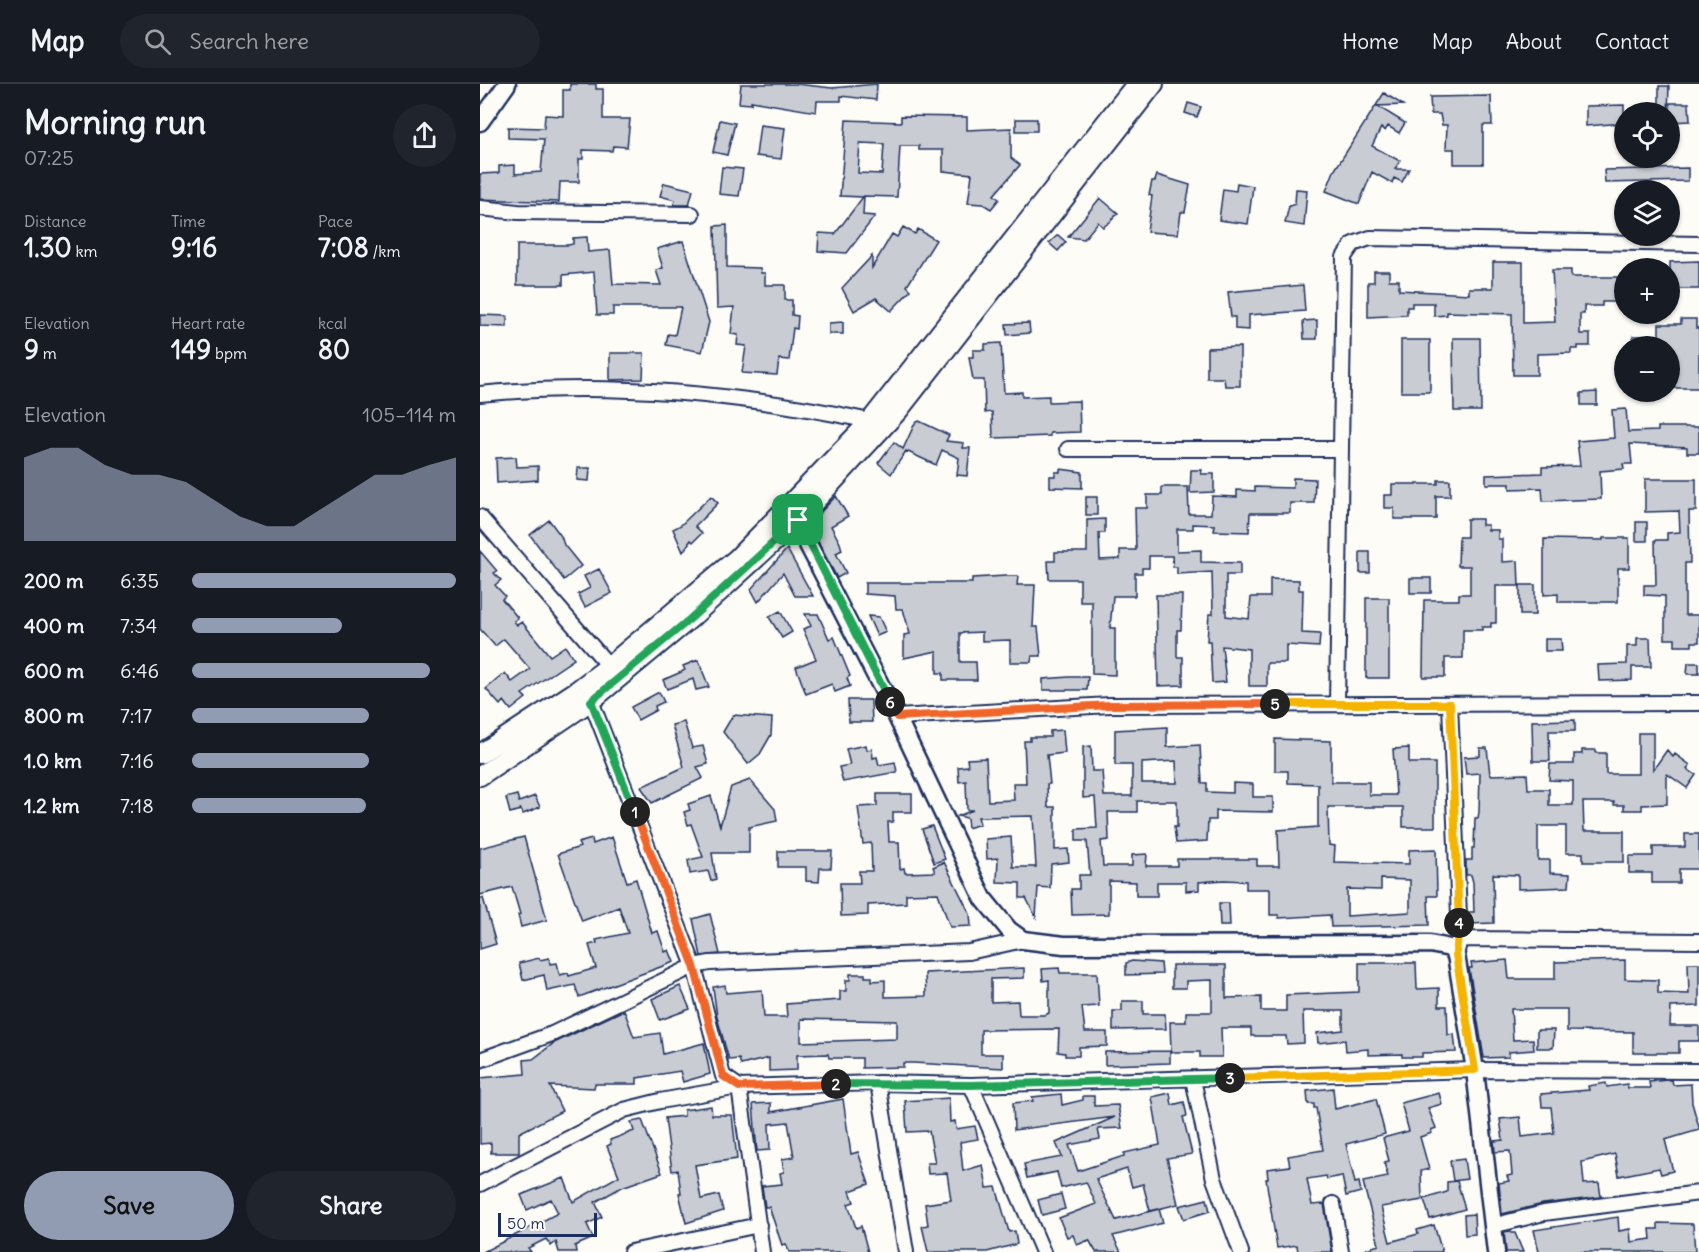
<!DOCTYPE html>
<html lang="en">
<head>
<meta charset="utf-8">
<style>
	body { margin:0; font-family:Delius,sans-serif; background:#20242c; color:#f1f3f6; height:100vh; display:flex; flex-direction:column; font-size:22px; white-space:nowrap }
	* { box-sizing:border-box; margin:0 }
	p { font-size:20px; color:#9ea1a6 }
	.icon { flex:none; width:33px; height:33px; fill:none; stroke:currentColor; stroke-width:2; stroke-linecap:round; stroke-linejoin:round }
	.map { position:relative; flex:1; overflow:hidden }
	.side { display:flex; flex-direction:column; background:#171b24; width:480px }
	.side>* { flex:none }
	.buttons { position:absolute; left:1134px; top:18px; display:grid; gap:12px }
	.buttons a { display:grid; place-items:center; width:66px; height:66px; border-radius:50%; background:#171b24; box-shadow:0 2px 4px #0004; font-size:30px }
	.scale { position:absolute; left:18px; bottom:15px; width:99px; box-sizing:border-box; padding-left:6px; border:3px solid #1b2f5e; border-top:0; font-size:16px; line-height:21px; white-space:nowrap; color:#1b2f5e; -webkit-text-stroke:4px #fdfcf7; paint-order:stroke }
	.pin { position:absolute; display:grid; place-items:center; width:51px; height:51px; color:#fff; margin:-26px; border-radius:12px; box-shadow:0 3px 9px #0006 }
	.km { position:absolute; width:30px; height:30px; margin:-15px; border-radius:50%; background:#222; color:#fff; font-size:16px; line-height:30px; text-align:center }
	.round { display:grid; place-items:center; flex:none; width:63px; height:63px; border-radius:32px; background:#20242c }
	.summary { display:flex; align-items:center; justify-content:space-between; height:102px; padding:0 24px }
	h1 { font-size:33px; font-weight:700; line-height:45px }
	.stats { display:grid; grid-template-columns:repeat(3,1fr); gap:9px; height:102px; padding:6px 24px }
	.stats div { display:grid; align-content:center }
	.stats b { font-size:26px; font-weight:700 }
	.stats small { font-size:16px; font-weight:400 }
	.stats p { font-size:16px }
	.chart { height:168px; padding:12px 24px }
	.chart p { display:flex; justify-content:space-between }
	.chart svg { width:100%; height:108px; margin-top:6px; fill:#919bb2; opacity:.7 }
	.action { display:flex; gap:12px; margin-top:auto; padding:12px 24px }
	.action a { flex:1; height:69px; border-radius:36px; background:#919bb2; color:#111; font-size:24px; font-weight:700; line-height:69px; text-align:center }
	.action a+a { background:#20242c; color:#f1f3f6 }
	ul { padding:0 24px; list-style:none; font-size:20px }
	li { display:grid; grid-template-columns:96px 72px 1fr; align-items:center; height:45px }
	li i { height:15px; border-radius:8px; background:#919bb2 }
	header { display:flex; align-items:center; gap:36px; box-sizing:border-box; height:84px; padding:0 30px; background:#171b24; border-bottom:2px solid #363941 }
	header strong { font-size:28px }
	nav { display:flex; gap:33px; margin-inline-start:auto; font-size:21px }
	.search { width:420px; height:54px; background:#20242c; display:flex; align-items:center; gap:15px; box-sizing:border-box; padding:0 21px; border-radius:33px; color:#9ea1a6; font-size:22px }
	main { display:flex; flex:1; min-height:0 }
	.map>svg:first-child { display:block }
</style>
</head>
<body>
<header>
<strong>Map</strong>
<div class="search"><svg class="icon" aria-label="search" viewBox="0 0 24 24"><circle cx="10" cy="10" r="6"/><path d="M15 15l6 6"/></svg>Search here</div>
<nav><a>Home</a><a>Map</a><a>About</a><a>Contact</a></nav>
</header>
<main>
<section class="side">
<div class="summary"><div><h1>Morning run</h1><p>07:25</p></div><a class="round"><svg class="icon" aria-label="share" viewBox="0 0 24 24"><path d="M12 15V3M7 8l5-5 5 5M5 13v7h14v-7"/></svg></a></div>
<div class="stats">
<div><p>Distance</p><b>1.30<small> km</small></b></div>
<div><p>Time</p><b>9:16</b></div>
<div><p>Pace</p><b>7:08<small> /km</small></b></div>
</div>
<div class="stats">
<div><p>Elevation</p><b>9<small> m</small></b></div>
<div><p>Heart rate</p><b>149<small> bpm</small></b></div>
<div><p>kcal</p><b>80</b></div>
</div>
<div class="chart"><p><span>Elevation</span>105–114 m</p>
<svg viewBox="0 0 160 44" preserveAspectRatio="none"><path d="M0 44V10L10 6L20 6L30 13L40 17L50 17L60 20L70 27L80 34L90 38L100 38L110 31L120 24L130 17L140 17L150 13L160 10V44z"/></svg>
</div>
<ul>
<li><b>200 m</b>6:35<i style="width:100%"></i></li>
<li><b>400 m</b>7:34<i style="width:57%"></i></li>
<li><b>600 m</b>6:46<i style="width:90%"></i></li>
<li><b>800 m</b>7:17<i style="width:67%"></i></li>
<li><b>1.0 km</b>7:16<i style="width:67%"></i></li>
<li><b>1.2 km</b>7:18<i style="width:66%"></i></li>
</ul>
<div class="action"><a>Save</a><a>Share</a></div>
</section>
<div class="map">
<svg width="1219" height="1168" viewBox="0 0 1219 1168">
	<rect width="100%" height="100%" fill="#fdfcf7"/>
	<filter id="ink" filterUnits="userSpaceOnUse"><feTurbulence type="fractalNoise" baseFrequency=".0167" numOctaves="2"/><feDisplacementMap in="SourceGraphic" scale="12" xChannelSelector="R" yChannelSelector="G"/><feConvolveMatrix kernelMatrix="1 2 1 2 8 2 1 2 1" color-interpolation-filters="sRGB"/></filter>
	<g filter="url(#ink)">
		<path fill="#c9ccd3" stroke="#1b2f5e" stroke-width="1.5" fill-rule="evenodd" d="M90 0H116V5H123V35H150L147 63 133 62 132 67 103 66V75H99V98H80L79 118 0 115V90L19 89V82L35 81V90L61 88 64 55 28 54V43L64 44 65 31 83 32V6H90Z
			M261 0H316L352 4 397 0 396 16 361 12V17H337L336 28 271 17V20L259 19Z
			M1179 2H1189L1188 28H1179Z
			M904 9 923 21 897 22 925 39 919 49 908 42 905 47 901 44 892 62 920 77 915 85H929L922 98 914 94 912 99 892 88 879 120 846 107 854 87Z
			M1011 12 1012 41H1003V80H974V65H966L967 41H962L960 30H951L950 13Z
			M708 19 721 23 717 33 705 29Z
			M1190 19H1209L1210 37 1190 38Z
			M1144 21V39L1106 42V22Z
			M421 32 487 33V46L531 44V74L540 81 514 111 519 115 511 125 503 120 488 119 492 90 463 87V66H439V62H420L417 113 384 112 383 131 395 132 367 169 338 167 339 149 355 150 383 113 360 112 366 36 421 38ZM380 59 404 60 402 90 378 89Z
			M536 35H557V47H536Z
			M240 36 255 39 247 71 233 68Z
			M280 41 305 44 301 75 276 72Z
			M242 83 263 85 259 112 239 110Z
			M1208 84V97L1125 99 1124 86Z
			M677 91 710 101 705 128H701L698 150 667 148 672 112 669 111 672 97H675Z
			M184 99 213 106 209 121H194L195 116 180 112Z
			M757 99 773 102 768 140 739 136 743 105 756 107Z
			M816 105 827 106 824 142 805 139 809 122 815 120Z
			M620 114 638 129 630 138 623 143 618 138 604 155 588 153Z
			M247 141V183L280 184 281 189H285V201H305V216H312V231L318 232 317 245 313 244 309 276 299 275 297 291 262 289 266 262 257 261 258 251 251 250 254 223 237 224 235 142Z
			M423 143 435 150 438 145 456 156 427 202 431 206 411 227 396 214 374 227 362 204 392 172V184L412 150 417 153Z
			M578 151 586 158 578 167 569 159Z
			M107 153 108 168 130 166 133 200 181 201 176 186 183 184 177 165 203 157 229 238 222 268 186 261 188 250 195 251 201 223H133V231H117L114 188 83 191V201H37V161H88L93 160V154Z
			M1219 177V205H1190V178Z
			M1013 178H1043V239L1075 238 1072 186H1091V193H1138V218H1122V222H1104V230H1100V250H1110V262H1098V265H1091V269L1057 270V291H1033L1032 230 967 228V231L954 232V219H932V223H927V231L888 233V198H894V187H909V196H919V206L989 210V204H1013Z
			M823 201 825 227 769 231V246L755 245V233H751L748 208Z
			M0 231 27 232V243L0 242Z
			M1201 235H1216V244H1219V304H1190V262H1153V252H1179V240H1201Z
			M837 236V255H824L823 237Z
			M363 238V250H349V239Z
			M549 239 550 249 527 251 526 240Z
			M973 254H1000L1001 327H974Z
			M921 256H950V308H921Z
			M521 259 524 309 542 308V313L569 312V318L599 317 600 348 570 349V352L513 354 512 328 505 329 504 296H493L489 273H493V266H505V260Z
			M760 263V302H745L744 294H727V264Z
			M130 269H164L163 295 130 296Z
			M1117 308V321H1101V309Z
			M1146 325 1148 348 1178 347V343H1219V369H1207V363L1150 360 1152 380H1143L1144 385 1120 387 1121 415 1063 417 1062 404 1030 405V400H1006V391L1062 389V383L1100 382 1097 357 1134 354 1132 326Z
			M439 337 469 351 466 357 484 359 483 364H490L487 392 477 391 479 374 462 366 456 381 426 367 411 390 398 379 414 358 423 365 435 339Z
			M36 373 37 383 58 382V396L17 399 16 374Z
			M98 384H110L109 397 97 396Z
			M580 385 602 388V404L570 403V392H575V388H580Z
			M711 386H722L721 390H734V408L710 409Z
			M813 394 835 395 834 419H810V429H770L769 448 734 447 735 441 713 440V445H697V467L721 466V478L760 479V491H746V532L769 535 771 513H790V495L819 496V506H823L822 549 840 550 839 563 806 561V579H787V602H769V565L742 562 746 598 732 599 730 557H727L729 530H733L732 488 697 490V483H693L692 472H669V484H662V489H655V512H633L630 544H635V591L612 590V518H600V495H569L568 477H575V468H607V436L625 435V449H619L620 476 640 475V466H656L655 424H667V411H682V403H708L709 430H731L732 412 757 413V406L775 407V403L813 404Z
			M1165 395H1216V427H1209L1210 479H1205V531H1219V558H1212V562H1195V555H1185V512L1164 511V501H1176L1175 456H1187V449L1200 448 1199 427 1165 428Z
			M958 396H970V412H956V435H914V424H904V411H912V400H958Z
			M231 412 238 419 215 442 222 449 213 458 211 456 203 468 193 445 201 441Z
			M356 412 368 432 351 442 360 459 362 466 356 469 366 489 357 494 332 446 339 442 335 438 338 435 336 433Z
			M606 413H617V431H606Z
			M987 435H1002V441H1008V446H1018V455H1022V478L1038 477 1039 502H1016V539H1011V543H1002V546H983V574H965V593H943L944 516H979V510H990V482H978L979 453H987Z
			M69 436 81 452 84 461 101 482 84 496 50 451Z
			M1156 438H1167V457H1156Z
			M1123 454H1149V484H1138V518H1078V510L1064 511V455L1123 456Z
			M307 465 333 512H315L303 489 278 518 271 505Z
			M0 467 17 487 14 489 21 496 15 501 25 512 22 515 38 534 34 537 37 541 42 538 70 572 85 562 94 575 42 610 46 614 31 626 24 617 20 621 6 605 25 589 32 598 50 585 24 555 15 562 0 545Z
			M880 468H890V489H880Z
			M119 485 132 509 105 523 98 510 110 504 104 492Z
			M526 492H538L537 501H555L553 543H558L561 572H552L551 578H530V556L502 557V548L480 549V578H496L497 596H463V589H457V567L424 574V551L430 550 423 525H416L415 512 385 510V499H492V494Z
			M930 494H951V509H930Z
			M1040 501H1055V531H1040Z
			M676 511H702L701 546H697V573H703V601L678 602Z
			M886 514H909V594H886Z
			M300 527 312 548 302 554 289 533Z
			M325 530H338L349 555 354 553 370 592 367 594 370 602 355 608 352 600 326 610 316 583 336 575 323 545 331 542Z
			M388 532 399 533 406 548 397 552Z
			M1157 554H1170L1171 583H1152V596L1119 597 1118 581 1147 580V562H1157Z
			M1065 555H1081L1082 567H1065Z
			M218 576 229 603 216 606 213 595 187 605 183 596 199 589 205 586 203 582Z
			M1208 579H1219V590H1207Z
			M589 593H608L607 606H563V595Z
			M179 608 184 618 175 622 176 626 158 636 151 623Z
			M368 616H391L392 638H369Z
			M253 631 292 634 291 651 280 670 268 680 243 648Z
			M1095 636V647H1069L1070 677H1053L1052 637Z
			M204 638 212 664 223 662 228 680 217 683 223 694 172 719 161 703 204 683 192 641Z
			M687 643V663L720 661 722 699H727V708L753 709V699L773 700V713H793V728L736 727V736H728L727 757 696 759 694 743H697V717H657V728H628L629 756 621 757 623 782H652V771L667 770 666 782H697V775H777V782H799L798 746 838 743V700L808 699V687H795V655L851 657V698H889V711H916L913 665 929 664V679H955V743H923V723H848L849 761 855 762 854 778 929 780V766L956 765 957 812H948L949 841 851 843 850 831 799 834V831H790V805H766V797L744 796 719 798V806L706 807V798H677V812H656V798L629 797V830L592 831 591 805H599V791H610L607 757H596V745L617 744 615 713 603 714V663L611 662 612 687H622L624 712H652V681H635V646ZM696 677 697 699H662V679ZM901 795 930 796V828L867 832V805L901 806Z
			M583 646 585 669 567 671 570 700H567L568 723H575V766L588 765 589 778 571 780 570 804 558 803 556 833 546 814H540V799L517 798 518 774 507 775 506 755 531 753 533 783H556L553 732 498 733 500 740 488 744 487 734 478 732 493 726H487L486 697 479 698 478 683 488 682 487 675 506 674 508 717 534 716 533 699H546L544 657H550V653H570V647Z
			M1158 649H1173V686L1187 666 1193 673 1195 670 1210 681 1207 685 1216 691 1207 704 1187 690V720L1162 721V726H1144V721H1134V718H1103L1104 747H1144V778H1103V769H1086V742H1058V776H1070V789L1090 790 1089 803 1038 805V791L1013 790 1014 839 988 840V828H994L993 798 991 791H986V776H992V764H994L995 734H998L999 728 1000 689 986 690 984 673 1000 672V664H1007L1010 691 1047 690 1048 705H1069V721H1093V697L1069 696 1070 680H1094V670H1102V666H1116V669H1126V690H1158Z
			M386 661 387 666 392 665 393 674 397 673 399 681 415 678 417 688 363 698 359 683 370 681 366 665Z
			M270 696 295 725 297 737 269 743V769H232L236 795 231 797 228 787 210 790 208 776 223 773 211 740 208 741 204 728 210 726 208 720 231 712 240 742 251 703Z
			M397 710H432V728H413V738H408L409 758H419L420 785 424 784 425 789 455 788 453 783 464 778 490 830 491 842 470 843 458 809 426 810V819L388 821V831L361 832 360 799H380L379 787H392L391 759 383 760 378 723 397 722Z
			M37 711 39 718 55 712 60 723 43 730 40 724 41 726 30 729 26 714Z
			M452 742 465 775 454 779 442 745Z
			M1205 750H1219V785H1199V799H1172V789H1149V772H1173V763H1205Z
			M44 753 67 836 41 843 38 831 40 830 32 803 0 811V764Z
			M132 753 147 798 156 795 172 849 178 847 185 868 189 866 194 878 99 913 95 901 67 907 64 891 43 896 39 879 59 874 60 876 69 874 70 880 77 879 80 891 88 889 89 892 116 884 109 861 117 859 116 856 148 849 139 823 102 837 78 770 100 763 98 759 112 755 113 760Z
			M298 767H352L351 784H340L339 798 326 797V783H298Z
			M0 814H3L16 860 0 865Z
			M739 819H749L750 842H740Z
			M230 830 240 870 221 872 213 835Z
			M1027 876 1029 895H1075V878L1145 876V895L1178 896V909L1209 910 1208 879H1219V922L1191 923 1190 942H1219V957H1199V969H1153V948L1087 947V925H1031L1033 956 1053 955 1054 966 1029 968V973L1004 974 989 884H992L991 879Z
			M652 877 681 879 682 890 646 891V879Z
			M879 879H936L937 905 959 904V922H967L968 951 974 950 976 968 942 969V973H922V970L888 971V965L866 967 865 956 838 959 837 949 863 946V927H823L824 959 807 960 806 952H771V944H741L742 973H720V968H691L690 938H706V928H732V896L706 897V904H692V881H746V914L781 913V927H806V911L879 908Z
			M544 884V894L511 895V918L538 917 539 931H565L569 929V896L563 897 562 885 579 884 580 889H617L619 922 602 923 605 948H627V962L599 963V972H585V969L578 968 579 945 501 946V970H523V984L433 979H423V983L382 984V974H349L348 970 317 971V986L289 987V974L261 981 259 975 249 976 237 933 233 903 245 901 246 909 282 906 284 933H307L306 920 360 916V907H366V896H370V890H385V893H392V897L405 896V913L446 912 445 889ZM321 935 417 937V955L321 958Z
			M200 902 210 925 180 936 172 915Z
			M642 917H663V930H685L686 945 633 946V927H642Z
			M144 926 154 953 180 949 183 970 224 959 230 990 203 998 200 987 157 994V1000H115L114 1004 70 1002 82 1027 39 1049V1069H11V1059L0 1060V994L45 990 44 976 53 975 74 959Z
			M1057 946H1074L1073 964H1057Z
			M690 967V979L625 981V968Z
			M1188 996H1192L1193 1001 1211 1000 1212 1019 1219 1043V1046L1185 1056 1193 1087 1181 1090 1179 1084 1139 1092 1135 1070 1102 1078 1104 1100 1119 1099 1121 1113 1063 1120 1022 1130 1019 1099 1029 1097 1027 1092 1032 1091 1030 1067 1015 1068 1014 1057 1023 1056 1020 1035 1040 1033 1042 1053 1074 1049 1071 1023H1062L1061 1010 1109 1006 1108 1002 1126 999 1127 1003 1147 1000 1148 1004H1170L1169 998Z
			M853 1004 855 1025 896 1015 905 1050 866 1060 875 1099 879 1098 881 1108 866 1112 862 1092 847 1095 846 1092 827 1095 832 1121 844 1120 852 1168H818L817 1161 797 1164 786 1095H788L787 1085 810 1082 808 1072 843 1066 836 1024H834V1020H828L827 1007Z
			M690 1009 692 1021 704 1018 707 1032 703 1033 712 1070 687 1074 698 1120 670 1127 663 1100 652 1103 647 1085 616 1095 636 1136 679 1125 683 1139 633 1152 641 1168H616L609 1156 597 1161 593 1151 587 1153 579 1134 616 1120 606 1098 581 1104 577 1088 547 1094 544 1080 582 1073 576 1059 635 1033 534 1046 533 1019 553 1017 552 1013 581 1010 582 1021 603 1016V1012H614V1022L638 1021 642 1044 618 1045 620 1055 589 1061 598 1087 644 1072V1069L680 1061 672 1013Z
			M959 1009 962 1020 948 1024 956 1044 951 1046 952 1049 940 1053 949 1085 941 1087 942 1116 901 1123 910 1158 938 1150 937 1146 954 1141 962 1168H886V1165L899 1161 883 1098 908 1093 904 1078 909 1077 903 1054 929 1047 921 1019Z
			M469 1014 470 1038 475 1037 476 1045 495 1042 498 1055 480 1058 483 1087 503 1081 507 1104 516 1103 529 1148 535 1147 537 1160 507 1168H448L442 1142 448 1141 445 1120 471 1116 467 1089 448 1090 447 1079H455L449 1047 427 1048 425 1017Z
			M363 1015 371 1070 378 1068 389 1100 370 1107 374 1118 368 1120 376 1144 381 1142 388 1168H309L306 1160 302 1161 289 1123H285L282 1102 302 1100 300 1089 304 1088 302 1075 314 1073 308 1038 289 1040 290 1066 277 1067 273 1020 291 1019V1028Z
			M231 1022 232 1031H252L257 1075 215 1081 221 1115 239 1111 243 1127 206 1139 199 1109H201L198 1086 192 1087 185 1034 204 1032V1026Z
			M162 1036 182 1089 142 1103 115 1118 122 1133 107 1140 113 1154 95 1162 96 1168H79L76 1158 71 1162 66 1155 48 1164 51 1168H3L78 1129 71 1115 47 1126 41 1111 84 1094 93 1118 139 1092 127 1062 131 1060 130 1056 154 1047 151 1038Z
			M984 1075 987 1095 973 1097 970 1077Z
			M977 1097 985 1125 950 1135 944 1115 967 1108V1098Z
			M581 1110 585 1125 562 1131 558 1116Z
			M727 1115 730 1127 704 1135 699 1122Z
			M994 1130 995 1150 985 1151 984 1131Z
			M1138 1133 1139 1147 1150 1145 1151 1158 1171 1155 1170 1145H1178V1139L1213 1140 1215 1168H1059L1054 1146Z
			M1031 1147V1149H1035L1043 1168H1026L1024 1148Z"/>
		<g fill="none" stroke-linecap="round" stroke-linejoin="round">
			<g stroke="#1b2f5e" stroke-width="18">
				<path id="minor" d="M0 124 38 128 212 130
					M0 310C130 297 263 310 390 337
					M588 365H861
					M0 433 129 582
					M111 617 214 882 243 992 259 1003 282 1168
					M857 620 864 173 873 160 890 154 1219 160
					M970 620 980 855 976 871
					M417 633 630 621 1219 619
					M980 855 1219 857
					M0 976 72 950 214 882 230 879 489 868 543 856
					M713 995 734 1095 761 1168
					M398 999 426 1168
					M491 1001 563 1168
					M0 1100 144 1026 180 1017 259 1003 398 999 491 1001 995 986 1219 987
					M853 1120 861 1168
					M1012 1142 1064 1129 1219 1109
					M151 1168 279 1141"/>
			</g>
			<g stroke="#1b2f5e" stroke-width="21">
				<path id="tertiary" d="M0 38 27 0
					M310 426 417 633 503 814 529 846 543 856 584 861 950 860 970 864 976 871 995 986 1016 1168"/>
			</g>
			<g stroke="#1b2f5e" stroke-width="22">
				<path id="secondary" d="M0 670 96 607 129 582 256 475 305 425 390 337 656 0
					M0 692 111 617 210 535 318 436 419 326 674 0"/>
			</g>
			<use href="#minor" stroke="#fdfcf7" stroke-width="14"/>
			<use href="#tertiary" stroke="#fdfcf7" stroke-width="16"/>
			<use href="#secondary" stroke="#fdfcf7" stroke-width="18"/>
		</g>
	</g>
	<g fill="none" stroke-linecap="round" stroke-linejoin="round" filter="url(#ink)">
		<g stroke="#fff" stroke-width="12">
			<path id="split-1" d="M155 728 111 617 210 535 318 436"/>
		</g>
		<g stroke="#fff" stroke-width="12">
			<path id="split-2" d="M155 728 214 882 243 992 259 1003 356 1000"/>
		</g>
		<g stroke="#fff" stroke-width="12">
			<path id="split-3" d="M356 1000 491 1001 750 994"/>
		</g>
		<g stroke="#fff" stroke-width="12">
			<path id="split-4" d="M750 994 995 986 976 871 979 839"/>
		</g>
		<g stroke="#fff" stroke-width="12">
			<path id="split-5" d="M795 620H970L979 839"/>
		</g>
		<g stroke="#fff" stroke-width="12">
			<path id="split-6" d="M410 618 417 633 630 621 795 620"/>
		</g>
		<g stroke="#fff" stroke-width="12">
			<path id="split-7" d="M318 436 410 618"/>
		</g>
		<use href="#split-1" stroke="#22a559" stroke-width="8"/>
		<use href="#split-2" stroke="#f0652b" stroke-width="8"/>
		<use href="#split-3" stroke="#22a559" stroke-width="8"/>
		<use href="#split-4" stroke="#f5b400" stroke-width="8"/>
		<use href="#split-5" stroke="#f5b400" stroke-width="8"/>
		<use href="#split-6" stroke="#f0652b" stroke-width="8"/>
		<use href="#split-7" stroke="#22a559" stroke-width="8"/>
	</g>
</svg>
<div class="buttons">
<a><svg class="icon" aria-label="locate" viewBox="0 0 24 24"><circle cx="12" cy="12" r="6"/><path d="M12 2v4M12 18v4M2 12h4M18 12h4"/></svg></a>
<a><svg class="icon" aria-label="layers" viewBox="0 0 24 24"><path d="M12 4l9 5-9 5-9-5zM3 14l9 5 9-5"/></svg></a>
<a>+</a>
<a>−</a>
</div>
<div class="scale">50 m</div>
<div class="pin" style="left:318px;top:436px;background:#1e9e55"><svg class="icon" aria-label="arrive" viewBox="0 0 24 24"><path d="M6 21V4h12l-3 4 3 4H6"/></svg></div>
<b class="km" style="left:155px;top:728px">1</b>
<b class="km" style="left:356px;top:1000px">2</b>
<b class="km" style="left:750px;top:994px">3</b>
<b class="km" style="left:979px;top:839px">4</b>
<b class="km" style="left:795px;top:620px">5</b>
<b class="km" style="left:410px;top:618px">6</b>
</div>
</main>
</body>
</html>
